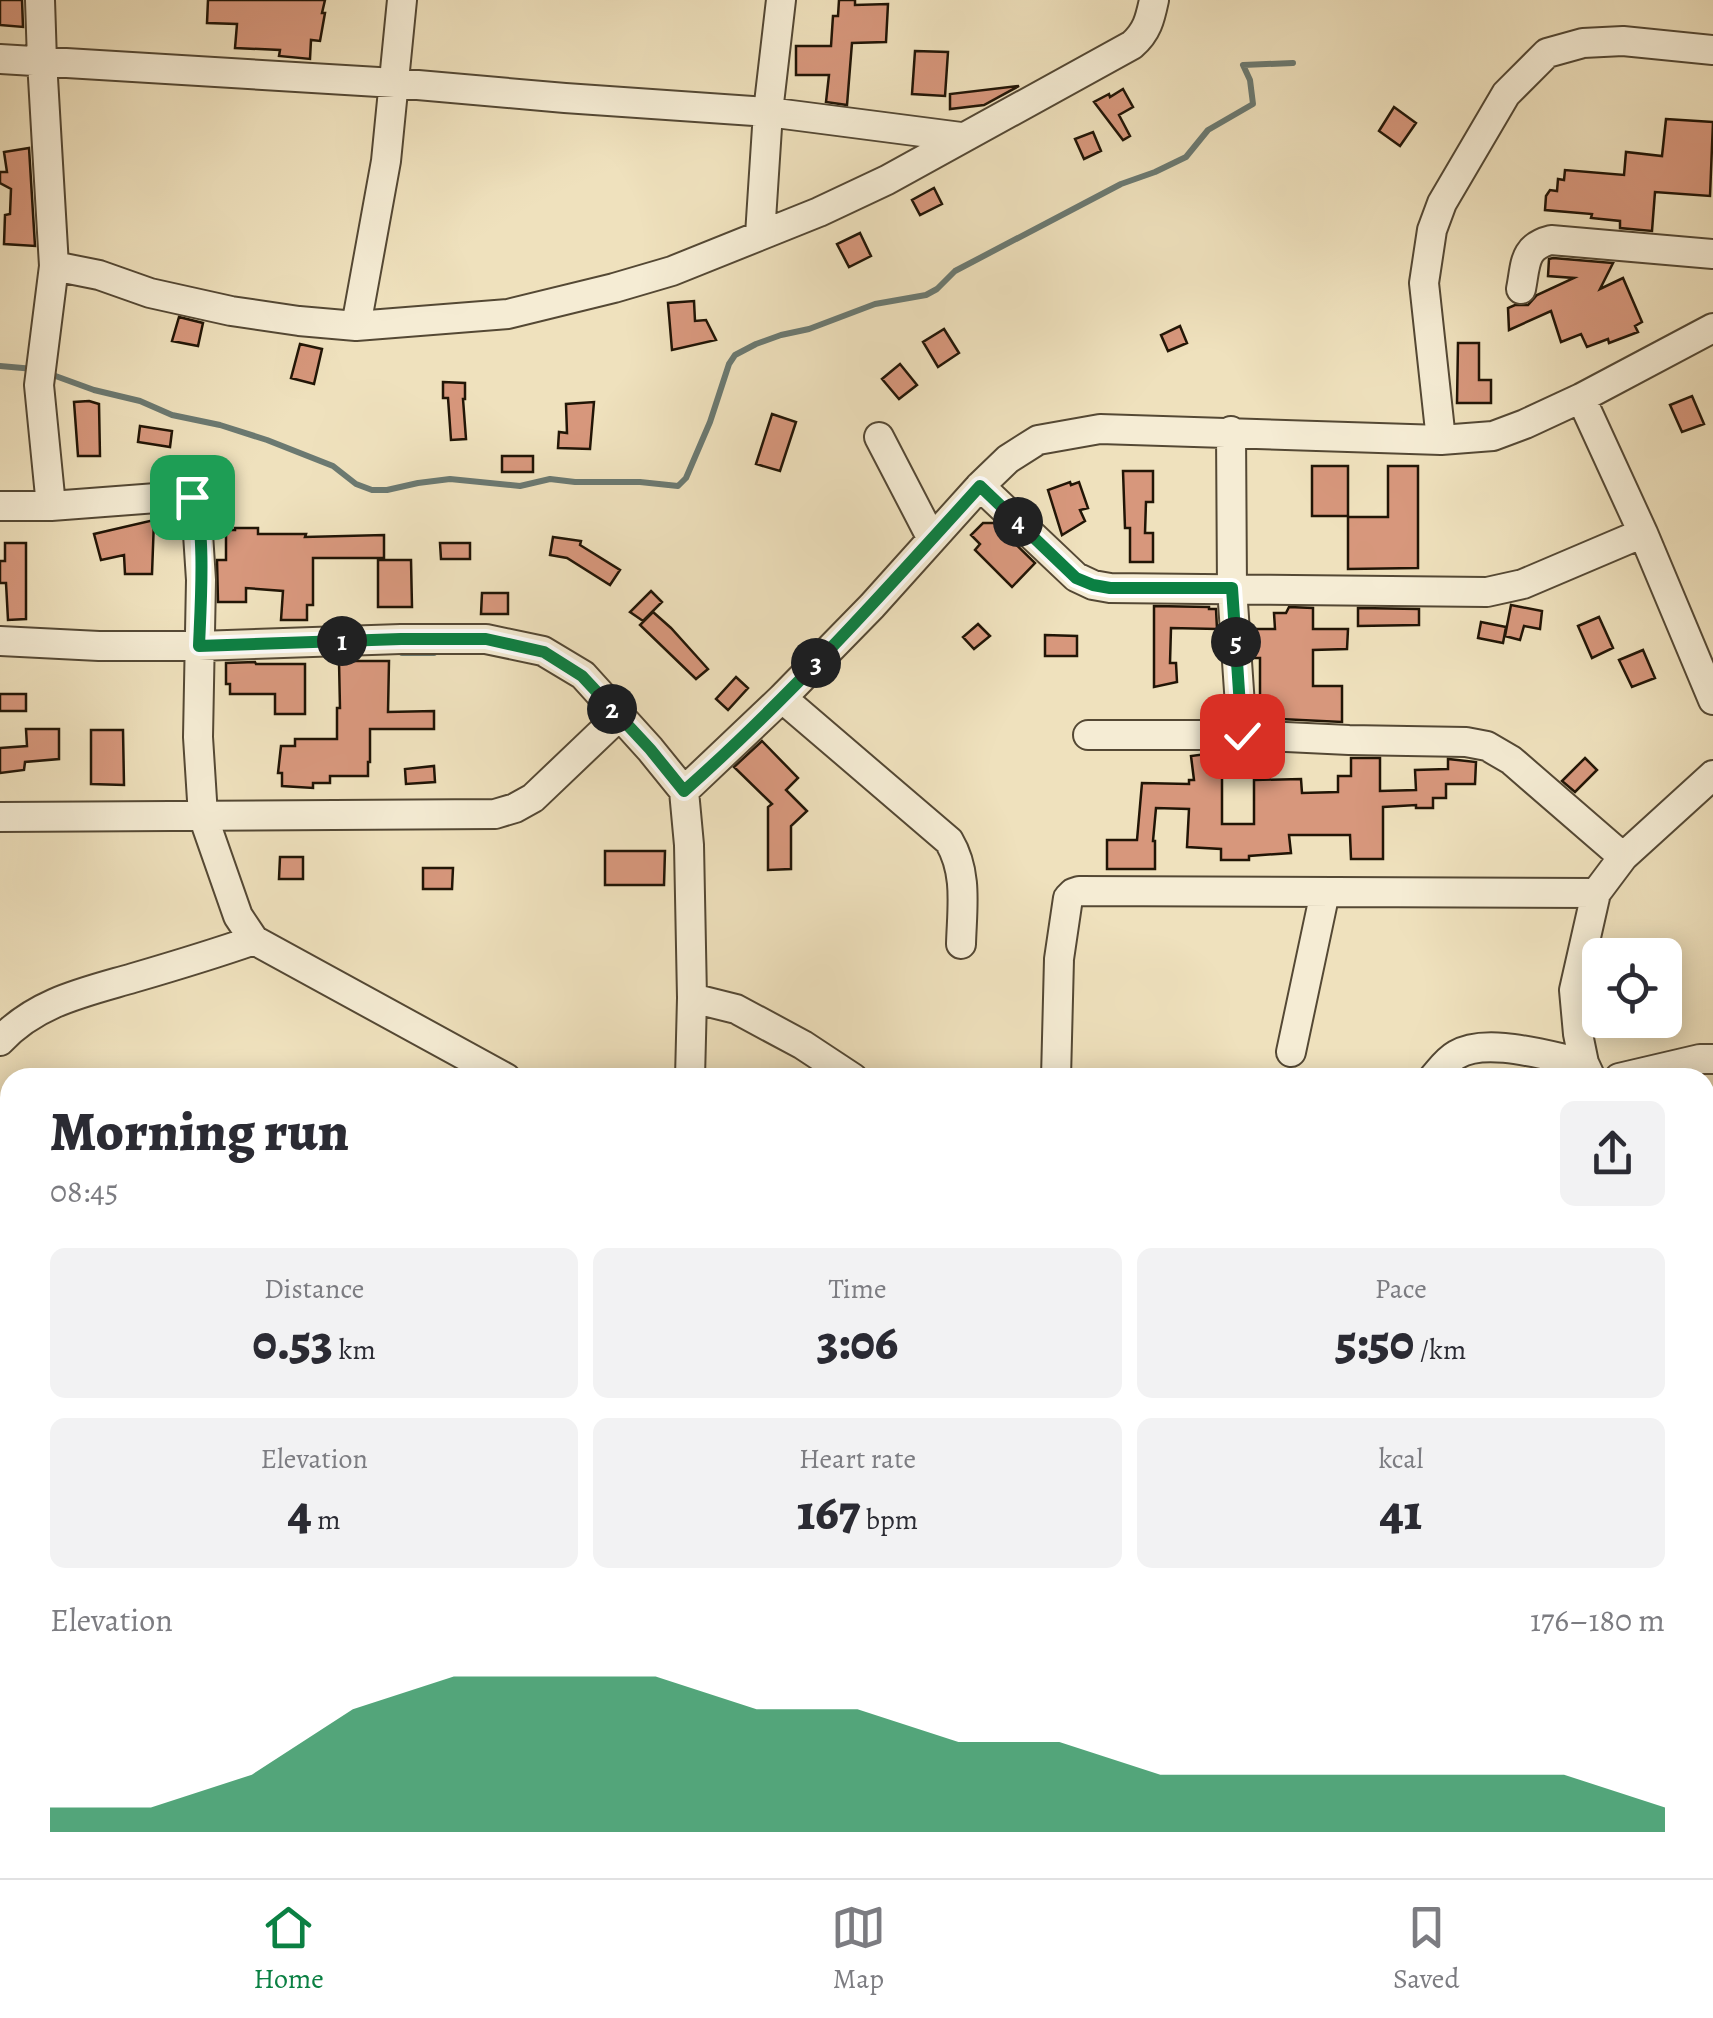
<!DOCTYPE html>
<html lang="en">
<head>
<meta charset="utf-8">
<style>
	body { margin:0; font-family:Alegreya,serif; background:#f2f2f3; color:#2b2b33; height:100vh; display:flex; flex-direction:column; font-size:38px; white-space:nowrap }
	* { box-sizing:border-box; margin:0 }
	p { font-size:32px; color:#7c7c81 }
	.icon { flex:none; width:55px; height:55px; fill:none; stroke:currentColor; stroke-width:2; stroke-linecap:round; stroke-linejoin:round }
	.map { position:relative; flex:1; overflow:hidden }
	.panel { position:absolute; left:0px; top:1068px; width:1715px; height:812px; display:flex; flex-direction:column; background:#fff; border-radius:30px 30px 0 0; box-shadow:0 5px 25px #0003 }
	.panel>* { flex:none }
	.fabs { position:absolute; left:1582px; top:938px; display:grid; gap:20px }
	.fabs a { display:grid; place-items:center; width:100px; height:100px; border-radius:15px; background:#fff; box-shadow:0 5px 25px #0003; font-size:50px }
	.pin { position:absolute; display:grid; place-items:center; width:85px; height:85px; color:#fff; margin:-42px; border-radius:20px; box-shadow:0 5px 15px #0006 }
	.km { position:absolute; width:50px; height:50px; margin:-25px; border-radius:50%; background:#222; color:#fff; font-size:28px; line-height:50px; text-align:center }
	.round { display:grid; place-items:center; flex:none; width:105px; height:105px; border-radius:15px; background:#f2f2f3 }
	.head { display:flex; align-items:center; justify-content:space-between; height:170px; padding:0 50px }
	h1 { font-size:55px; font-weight:800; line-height:75px }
	.stats { display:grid; grid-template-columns:repeat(3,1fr); gap:15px; height:170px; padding:10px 50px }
	.stats div { display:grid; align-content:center; border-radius:15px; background:#f2f2f3; text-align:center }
	.stats b { font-size:50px; font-weight:800 }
	.stats small { font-size:28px; font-weight:400 }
	.stats p { font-size:28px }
	.chart { height:280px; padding:20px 50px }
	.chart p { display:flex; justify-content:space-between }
	.chart svg { width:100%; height:180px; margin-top:10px; fill:#0b8043; opacity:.7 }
	.menu { display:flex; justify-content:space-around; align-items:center; height:140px; border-top:2px solid #e1e1e2; background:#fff; font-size:28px; color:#7c7c81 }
	.menu a { display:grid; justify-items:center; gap:5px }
	.menu .current { color:#0b8043 }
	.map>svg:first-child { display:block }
</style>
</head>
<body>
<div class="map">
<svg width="1713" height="1878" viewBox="0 0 1713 1878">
	<rect width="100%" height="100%" fill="#efe1bd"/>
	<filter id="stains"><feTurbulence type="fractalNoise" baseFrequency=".002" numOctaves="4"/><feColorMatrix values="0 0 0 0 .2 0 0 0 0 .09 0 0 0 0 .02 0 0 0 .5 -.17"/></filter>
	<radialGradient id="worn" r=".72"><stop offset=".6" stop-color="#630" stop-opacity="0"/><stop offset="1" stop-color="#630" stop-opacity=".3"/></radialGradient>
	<path fill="#b3c496" stroke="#6a6c4e" stroke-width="2.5" d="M1705 1123H1713V1346L1705 1339Z"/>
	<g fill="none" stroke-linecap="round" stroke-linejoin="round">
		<path stroke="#6b7971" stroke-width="6" d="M0 366 34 369
			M50 374 94 390 140 401 172 415 220 425 267 440 333 466 356 484 372 490H387L418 483 450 479 520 486 550 479 575 482H640L678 486 686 478 710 422 729 364 735 355 756 344 781 335 809 329 875 304 926 295 937 289 955 271 1121 184 1155 172 1186 157 1208 130 1253 104 1250 80 1243 65 1293 63
			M402 653H434
			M0 1723 10 1713"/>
	</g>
	<path fill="#d7977c" stroke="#211506" stroke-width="2.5" d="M0 0H22L23 27 0 25Z
		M208 0H325L322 13H325L320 41 311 40 310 59 279 56 280 50 235 48 237 24 207 23Z
		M839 0H855V5L888 4 886 42 852 43 847 105 826 102 829 75H796V46H831L833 16H838Z
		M915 51 948 52 945 96 912 94Z
		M1019 86 984 105 950 109V94Z
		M1123 89 1133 107 1119 115 1130 136 1123 140 1094 102 1109 94 1110 97Z
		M1394 107 1416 123 1400 146 1379 131Z
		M1666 119 1713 122 1710 196 1655 192 1652 231 1620 228V221L1591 218 1592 214 1545 210 1546 196 1550 190 1557 191 1558 179 1564 180 1565 170 1624 175 1626 152 1662 156Z
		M1093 132 1101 151 1084 159 1075 139Z
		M29 148 35 246 4 244 5 215 10 214 11 189 0 183V172H7L4 152Z
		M934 188 942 204 920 215 912 200Z
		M860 233 871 256 849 267 837 244Z
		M1553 258 1613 263 1600 289 1623 278 1642 322 1635 326 1638 332 1609 343 1608 339 1587 347 1581 334 1561 342 1551 311 1509 330 1508 308 1515 305H1528L1537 295 1574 278 1548 276 1549 259Z
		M694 301 695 321 706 320 716 340 672 350 668 303Z
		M179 317 203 323 198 346 172 341Z
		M1180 326 1187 343 1168 351 1161 335Z
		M944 329 959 353 938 367 923 342Z
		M1458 343H1479V380H1491V403H1457Z
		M300 344 322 349 314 384 291 378Z
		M900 364 917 385 899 399 882 379Z
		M443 382 465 383V399H463L466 439 451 440 448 398H443Z
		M1692 396 1704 424 1682 432 1670 405Z
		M89 401 99 404 100 456H78L74 402Z
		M594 402 590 449 558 448 559 432 567 433 566 404Z
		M772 414 796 422 780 471 756 464Z
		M140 426 172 431 170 447 138 442Z
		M502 456H533V472H502Z
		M1312 466H1348V516H1312Z
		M1388 466H1418V568L1348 569V517H1388Z
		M1123 471H1153V502H1146L1145 533H1153V562H1130V528H1125Z
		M1070 482 1071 485 1079 482 1088 508 1080 510 1085 521 1062 535 1048 490Z
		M154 520 152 574H125L124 555 101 560 94 534Z
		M983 523H994L1035 563 1012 587 975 550 980 544 971 535Z
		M235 528H258V534H306L305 537 384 535V558H313V605H307V620H281L283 591 246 588V602H218L217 560H226V530H235Z
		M553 537 581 541 580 545 620 570 610 585 567 558 550 555Z
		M5 543H26V619L8 620 6 583H0V561H5Z
		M440 543H470V559H441Z
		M378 560H411L412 607H378Z
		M651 591 662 602 643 621 630 612Z
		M482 593H508V614H481Z
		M1511 605 1542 611 1540 629 1524 626 1520 640 1505 636Z
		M1154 606 1209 607V609H1216L1217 629 1171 628 1170 663H1176L1177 682 1154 687Z
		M1289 607 1313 608V629H1348L1347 649 1313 650V686H1342V722L1260 718V658H1254L1252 629H1275L1274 613H1286Z
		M1358 608 1419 609V625L1358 626Z
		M653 612 671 628 708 669 696 679 640 625Z
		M1599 617 1613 648 1592 658 1578 626Z
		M1481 622 1506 627 1503 643 1478 638Z
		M978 624 990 636 974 649 963 637Z
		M1045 635 1077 636V656H1045Z
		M1643 650 1655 678 1632 687 1619 660Z
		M339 661H389L388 712 434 711V729H370V762H368V776H330V783H313V788L282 786V773H278L281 746H295V739H337V708H340Z
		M255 662 256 664H305V714H275V694H230V684H226V663Z
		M736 677 748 688 728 710 716 699Z
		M0 694H26V711H0Z
		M26 729H59V759L25 762 24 770 0 773V748L27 746Z
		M91 730H123L124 785 91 784Z
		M762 741 798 778 786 790 807 811 791 826V869L768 870V807L772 804 734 767Z
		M1222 752V824H1254V780L1301 779 1302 793 1338 792V776H1351V758H1380V791L1416 790 1415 770 1448 769V759L1476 762 1475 784H1446V798H1433V808H1416V805L1383 807V859H1351L1350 835H1289L1291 853 1249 856V860H1221V849L1187 847 1189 809 1156 808 1153 841H1155V869H1107V840H1137L1142 783 1189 784V780H1194L1191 756Z
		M1585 758 1597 770 1575 792 1562 781Z
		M434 766 435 782 406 784 405 769Z
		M605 851H665L664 885H605Z
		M280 857H303V879H279Z
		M423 868H453L452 889H423Z"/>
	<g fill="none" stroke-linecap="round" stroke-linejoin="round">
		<g stroke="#544834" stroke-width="32">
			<path id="minor" d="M40 0 42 61 54 266 39 385 51 506
				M0 59 395 83 565 98 768 112 961 137
				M760 235 768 112 781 0
				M54 266 99 275 150 293 231 311 299 321 356 326 508 314 614 288 672 271 819 212 887 180 1132 45C1147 32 1150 19 1154 0
				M1521 289C1526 264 1523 247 1551 240L1713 254
				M356 326 386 161 402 0
				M1581 398 1643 533 1713 700
				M1231 431 1232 588 1242 735
				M879 437 932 539
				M1441 440 1424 283 1432 230 1442 203 1506 94 1547 53 1583 43 1623 41 1713 50
				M980 486 1076 577 1093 585 1110 588 1487 592 1523 584 1643 533
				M0 506H51L183 496 192 497 196 503 201 580 198 737 203 816 238 916 254 940 506 1078
				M0 641 99 646H199L401 639H486L543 651 583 675 650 749 684 791 689 845 692 998 690 1078
				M782 698 949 841C968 873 962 908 961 944
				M1088 735H1242L1349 740 1466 742 1487 746 1511 760 1623 857
				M684 791 782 698 872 606 980 486 1008 459 1038 440 1100 429 1441 440 1493 436 1525 424 1581 398 1713 328
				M0 817 495 814 515 808 533 798 619 716
				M692 998 736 1009 803 1045 853 1078
				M0 1041C36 1002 85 992 133 978 174 966 214 954 254 940
				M1291 1052 1325 892
				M1056 1078 1059 959 1068 898 1073 893 1079 891 1596 893
				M1433 1078C1440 1070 1447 1060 1456 1055 1487 1036 1550 1057 1584 1063
				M1591 1078 1584 1063 1578 1034 1574 990 1596 893 1623 857 1713 775
				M1619 1078 1700 1059H1713
				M0 1327H10
				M1705 1358 1713 1363
				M0 1482H10
				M0 1581 10 1562
				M1705 1605H1713
				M1705 1765H1713
				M308 1870 316 1878
				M563 1870 572 1878
				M804 1870 812 1878
				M72 1878 79 1870
				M624 1878 633 1870"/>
		</g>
		<use href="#minor" stroke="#f5ecd4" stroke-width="28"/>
	</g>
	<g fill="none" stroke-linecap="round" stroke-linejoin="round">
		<g stroke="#fff" stroke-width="20">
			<path id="route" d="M192 497C207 518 200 617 199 646L401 639H486L544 652 582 676 650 749 684 791C790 697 885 591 980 486L1076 578 1093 585 1110 588H1232L1242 736"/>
		</g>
		<use href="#route" stroke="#0b8043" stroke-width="12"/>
	</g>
	<rect width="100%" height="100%" filter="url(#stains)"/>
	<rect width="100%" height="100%" fill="url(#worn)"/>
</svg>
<div class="fabs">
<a><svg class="icon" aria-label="locate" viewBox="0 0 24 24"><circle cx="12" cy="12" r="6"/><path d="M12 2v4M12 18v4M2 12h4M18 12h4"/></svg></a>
</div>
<div class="pin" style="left:192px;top:497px;background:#1e9e55"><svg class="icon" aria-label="arrive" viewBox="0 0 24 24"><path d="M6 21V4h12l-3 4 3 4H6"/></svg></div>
<div class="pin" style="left:1242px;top:736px;background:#d93025"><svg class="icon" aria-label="check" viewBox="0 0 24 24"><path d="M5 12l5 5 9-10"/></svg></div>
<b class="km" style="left:342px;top:641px">1</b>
<b class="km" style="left:612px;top:709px">2</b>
<b class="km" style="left:816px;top:663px">3</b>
<b class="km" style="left:1018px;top:522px">4</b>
<b class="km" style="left:1236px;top:642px">5</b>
<section class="panel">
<div class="head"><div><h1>Morning run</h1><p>08:45</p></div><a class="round"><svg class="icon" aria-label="share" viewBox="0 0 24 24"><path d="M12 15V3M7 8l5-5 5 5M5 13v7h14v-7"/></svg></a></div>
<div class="stats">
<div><p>Distance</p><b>0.53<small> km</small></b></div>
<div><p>Time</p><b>3:06</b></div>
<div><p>Pace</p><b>5:50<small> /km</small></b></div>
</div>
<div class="stats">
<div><p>Elevation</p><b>4<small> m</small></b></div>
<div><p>Heart rate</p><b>167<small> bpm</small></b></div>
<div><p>kcal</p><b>41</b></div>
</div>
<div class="chart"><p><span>Elevation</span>176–180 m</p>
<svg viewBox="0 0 160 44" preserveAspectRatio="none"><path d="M0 44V38L10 38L20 30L30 14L40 6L50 6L60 6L70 14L80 14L90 22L100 22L110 30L120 30L130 30L140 30L150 30L160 38V44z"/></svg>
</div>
</section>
</div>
<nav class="menu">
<a class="current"><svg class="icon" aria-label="home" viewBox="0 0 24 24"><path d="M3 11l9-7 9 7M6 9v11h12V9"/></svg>Home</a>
<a><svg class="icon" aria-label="map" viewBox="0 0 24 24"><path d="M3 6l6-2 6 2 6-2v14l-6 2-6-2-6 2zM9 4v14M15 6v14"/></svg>Map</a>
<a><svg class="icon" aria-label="saved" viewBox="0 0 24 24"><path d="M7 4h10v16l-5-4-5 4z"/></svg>Saved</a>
</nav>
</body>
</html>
